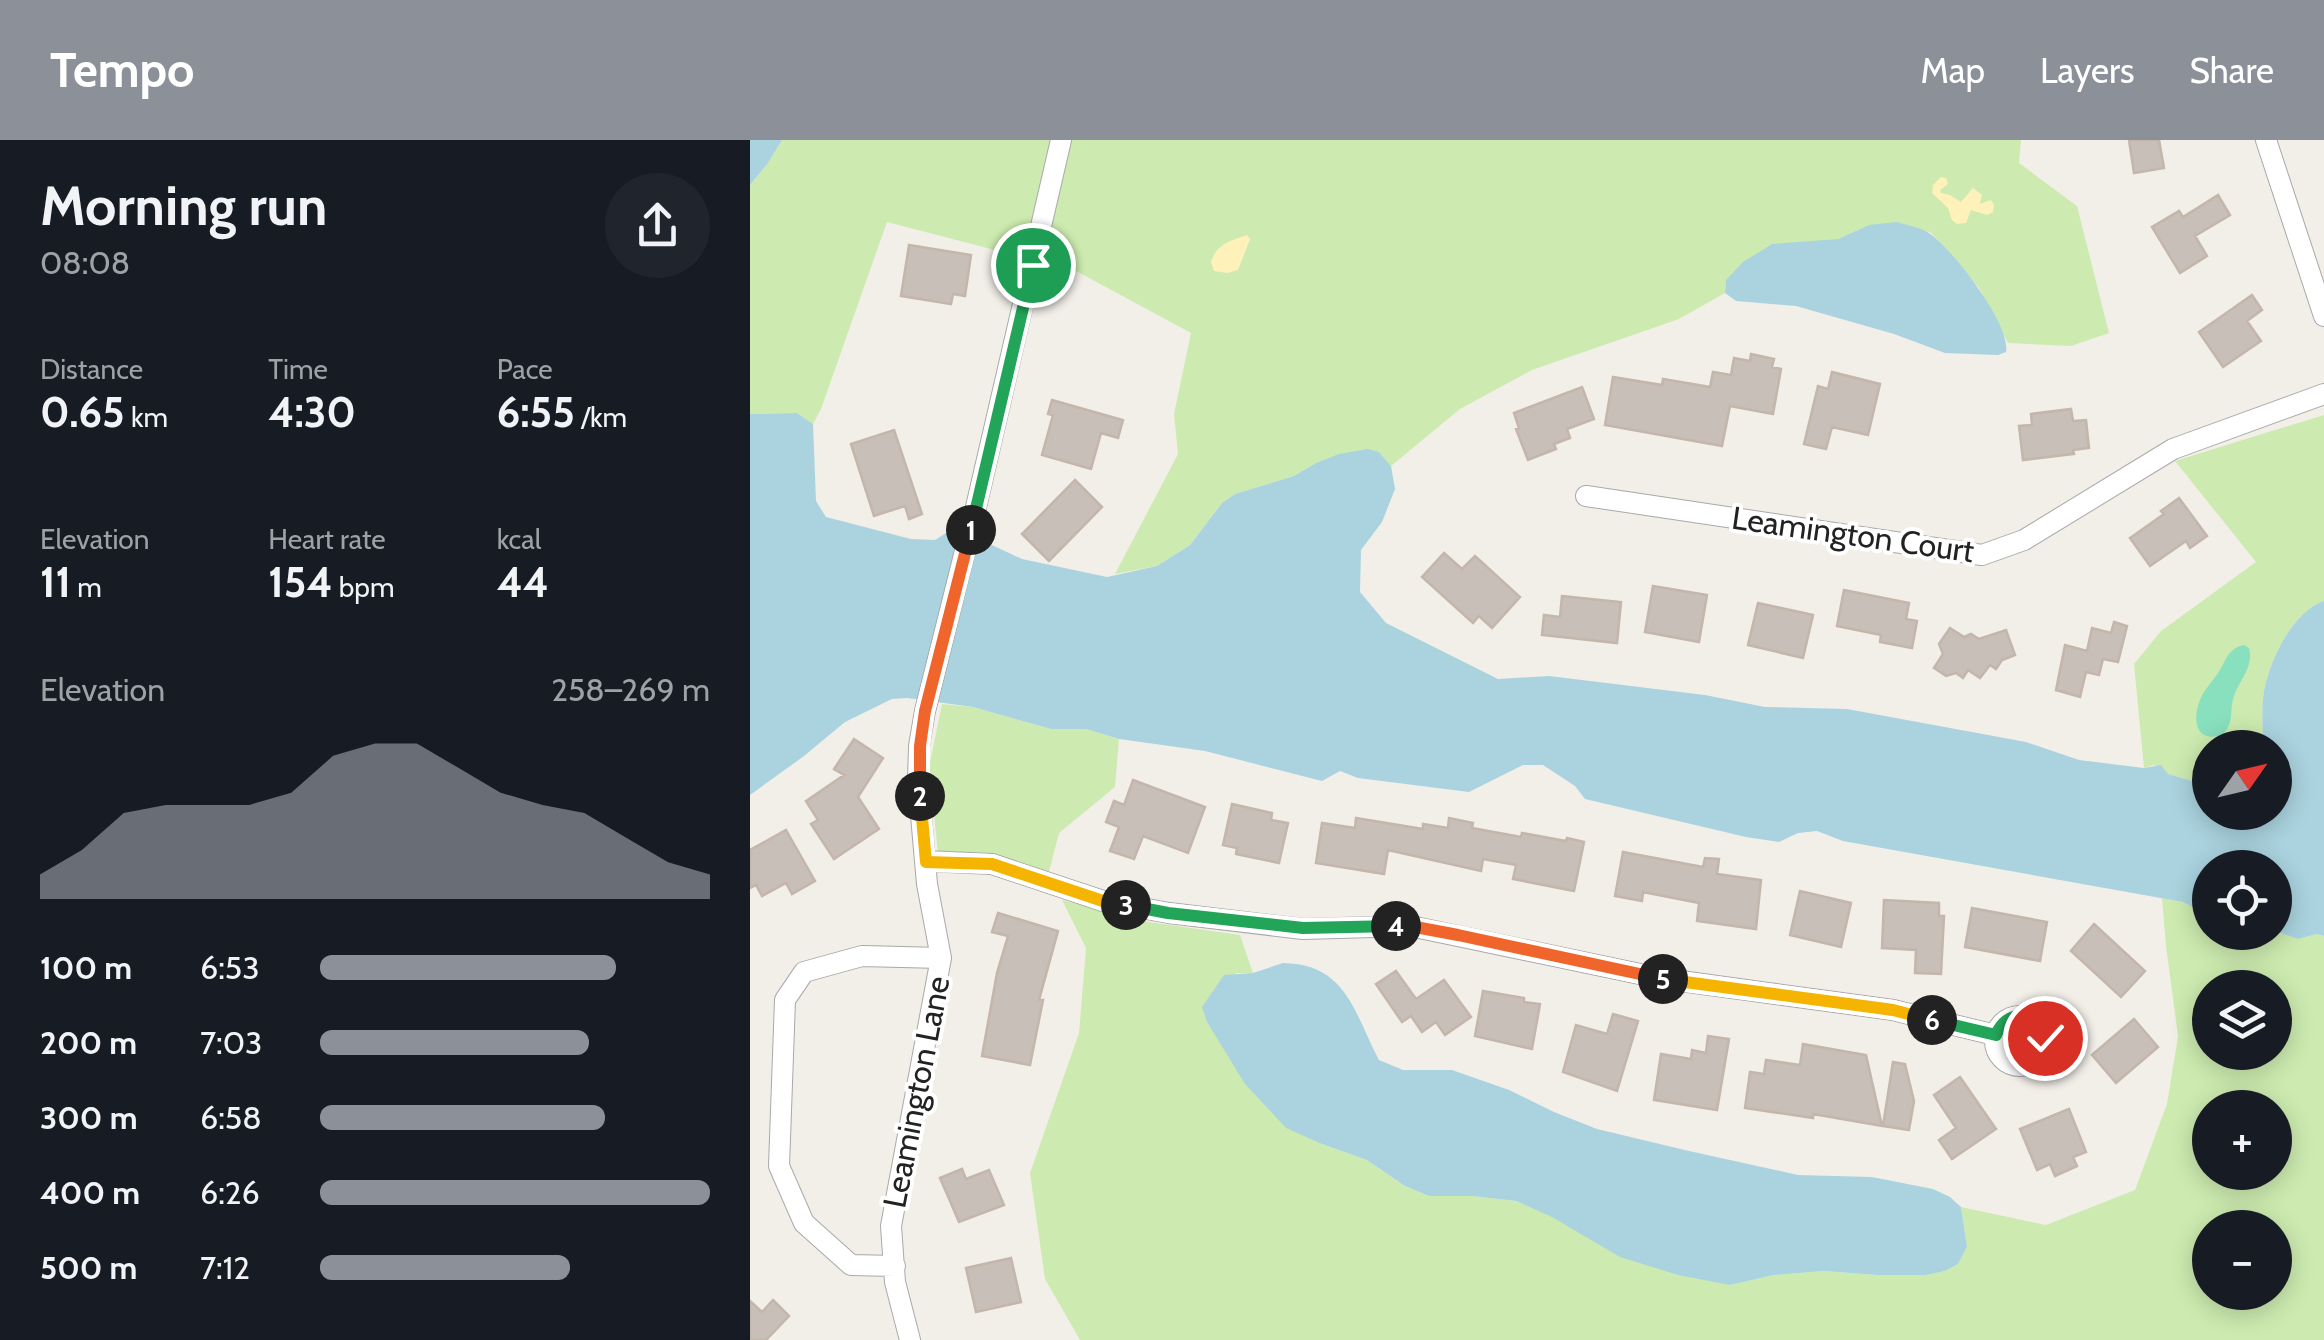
<!DOCTYPE html>
<html lang="en">
<head>
<meta charset="utf-8">
<style>
	body { margin:0; font-family:Cabin,sans-serif; background:#20242c; color:#f1f3f6; height:100vh; display:flex; flex-direction:column; font-size:38px; white-space:nowrap }
	* { box-sizing:border-box; margin:0 }
	p { font-size:32px; color:#9ea1a6 }
	.icon { flex:none; width:55px; height:55px; fill:none; stroke:currentColor; stroke-width:2; stroke-linecap:round; stroke-linejoin:round }
	.map { position:relative; flex:1; overflow:hidden }
	.side { display:flex; flex-direction:column; background:#171b24; width:750px }
	.side>* { flex:none }
	.needle { width:65px; rotate:56deg }
	.fabs { position:absolute; left:1442px; top:590px; display:grid; gap:20px }
	.fabs a { display:grid; place-items:center; width:100px; height:100px; border-radius:50%; background:#171b24; box-shadow:0 5px 25px #0003; font-size:50px }
	.pin { position:absolute; display:grid; place-items:center; width:85px; height:85px; color:#fff; margin:-42px; border:5px solid #fff; border-radius:50%; box-shadow:0 2px 10px #0007 }
	.km { position:absolute; width:50px; height:50px; margin:-25px; border-radius:50%; background:#222; color:#fff; font-size:28px; line-height:50px; text-align:center }
	.round { display:grid; place-items:center; flex:none; width:105px; height:105px; border-radius:52px; background:#20242c }
	.head { display:flex; align-items:center; justify-content:space-between; height:170px; padding:0 40px }
	h1 { font-size:55px; font-weight:700; line-height:75px }
	.stats { display:grid; grid-template-columns:repeat(3,1fr); gap:15px; height:170px; padding:10px 40px }
	.stats div { display:grid; align-content:center }
	.stats b { font-size:42px; font-weight:700 }
	.stats small { font-size:28px; font-weight:400 }
	.stats p { font-size:28px }
	.chart { height:280px; padding:20px 40px }
	.chart p { display:flex; justify-content:space-between }
	.chart svg { width:100%; height:180px; margin-top:10px; fill:#8c9099; opacity:.7 }
	ul { padding:0 40px; list-style:none; font-size:32px }
	li { display:grid; grid-template-columns:160px 120px 1fr; align-items:center; height:75px }
	li i { height:25px; border-radius:12px; background:#8c9099 }
	header { display:flex; align-items:center; gap:60px; box-sizing:border-box; height:140px; padding:0 50px; background:#8c9099; color:#fff }
	header strong { font-size:48px }
	nav { display:flex; gap:55px; margin-inline-start:auto; font-size:35px }
	main { display:flex; flex:1; min-height:0 }
	.map>svg:first-child { display:block }
</style>
</head>
<body>
<header>
<strong>Tempo</strong>
<nav><a>Map</a><a>Layers</a><a>Share</a></nav>
</header>
<main>
<section class="side">
<div class="head"><div><h1>Morning run</h1><p>08:08</p></div><a class="round"><svg class="icon" aria-label="share" viewBox="0 0 24 24"><path d="M12 15V3M7 8l5-5 5 5M5 13v7h14v-7"/></svg></a></div>
<div class="stats">
<div><p>Distance</p><b>0.65<small> km</small></b></div>
<div><p>Time</p><b>4:30</b></div>
<div><p>Pace</p><b>6:55<small> /km</small></b></div>
</div>
<div class="stats">
<div><p>Elevation</p><b>11<small> m</small></b></div>
<div><p>Heart rate</p><b>154<small> bpm</small></b></div>
<div><p>kcal</p><b>44</b></div>
</div>
<div class="chart"><p><span>Elevation</span>258–269 m</p>
<svg viewBox="0 0 160 44" preserveAspectRatio="none"><path d="M0 44V38L10 32L20 23L30 21L40 21L50 21L60 18L70 9L80 6L90 6L100 12L110 18L120 21L130 23L140 29L150 35L160 38V44z"/></svg>
</div>
<ul>
<li><b>100 m</b>6:53<i style="width:76%"></i></li>
<li><b>200 m</b>7:03<i style="width:69%"></i></li>
<li><b>300 m</b>6:58<i style="width:73%"></i></li>
<li><b>400 m</b>6:26<i style="width:100%"></i></li>
<li><b>500 m</b>7:12<i style="width:64%"></i></li>
</ul>
</section>
<div class="map">
<svg width="1574" height="1200" viewBox="0 0 1574 1200">
	<rect width="100%" height="100%" fill="#f2efe9"/>
	<path fill="#cdebb0" fill-rule="evenodd" d="M32 0H1271L1269 23 1327 66 1359 193 1321 206 1258 203 1229 148 1196 108 1180 92 1119 85 1088 99 1057 103 976 140 975 153 929 179 782 230 710 269 641 326 629 312 566 323 544 336 485 354 472 363 440 405 407 426 365 434 428 314 424 274 441 193 326 131 137 82 71 269 63 284 47 273 0 274V45L18 23Z
		M1574 275V461C1542 472 1520 520 1514 551 1511 569 1513 589 1513 607L1460 608V646L1418 634 1404 625 1394 628 1384 524 1411 491 1506 422 1425 321Z
		M192 564 223 567 301 589H336L369 599 365 647 309 693 299 732 235 713H188L179 627Z
		M1412 758 1437 763 1460 775V792H1525V791L1548 799 1567 794 1574 796V1200H330L295 1139 280 1033 329 893 336 808 312 760 399 782 490 795 503 833H486L457 882 471 903 572 1004 617 1020 655 1046 679 1056H722L765 1061 980 1145 1024 1135 1074 1131 1127 1135H1176L1195 1131 1208 1124 1217 1107 1211 1067 1296 1085 1385 1050 1417 964 1428 896 1416 806ZM1460 848H1525V912H1460ZM1460 968H1525V1032H1460ZM1460 1088H1525V1152H1460Z"/>
	<path fill="#fff1ba" d="M1191 37 1196 38 1198 44 1190 50 1191 53 1200 55 1211 62 1223 48 1232 55 1230 64 1241 60 1244 65 1243 72 1237 75 1221 70 1216 83 1207 84 1202 80 1198 68 1182 53 1183 45Z
		M497 95 500 99 488 130 477 133 464 131 461 122C467 103 481 101 497 95Z"/>
	<path fill="#88e0be" d="M1494 505 1499 508C1504 527 1490 539 1484 556 1479 570 1485 583 1472 595 1446 603 1442 581 1450 560 1454 550 1462 542 1468 533 1476 521 1478 508 1494 505Z"/>
	<path fill="#aad3df" d="M0 0H32L18 23 0 45Z
		M1147 82C1159 86 1174 88 1183 96 1205 113 1261 185 1256 212L1248 215 1195 213 1144 194 1046 166 986 161 975 153 976 140 993 122 1022 104 1088 99 1119 85Z
		M47 273 63 284 66 361 76 377 161 399 185 400 196 393 242 405 272 419 357 437 407 426 440 405 472 363 485 354 544 336 566 323 589 314 618 309 629 312 641 326 645 349 632 382 611 410 610 452 636 483 748 539 799 536 955 555 1015 567 1097 569 1276 602 1329 620 1394 628 1411 625 1418 634 1460 646V672H1525V608L1513 607C1513 589 1511 569 1514 551 1520 520 1542 472 1574 461V796L1567 794 1548 799 1525 791V728H1460L1458 775 1433 762 1093 701 1067 691 1048 693 1029 702 996 697 835 659 825 646 793 625H773L719 652 608 638 590 631 572 641 455 611 369 599 336 589H301L223 567 157 558 142 559 95 582 54 616 0 655V274Z
		M533 823C597 824 604 873 629 920L653 930H702L759 950 804 972 847 989 939 1011 1048 1035 1122 1037 1183 1049 1200 1057 1211 1067 1217 1107 1208 1124 1195 1131 1176 1135H1127L1074 1131 1024 1135 980 1145 928 1135 870 1117 802 1077 766 1061 722 1056H679L655 1046 617 1020 572 1004 536 988 495 944 457 882 452 867 474 835 503 833Z"/>
	<path fill="#c7bfb8" stroke="#c4b6ab" stroke-width="2.5" d="M1379 0H1409L1414 28 1384 33Z
		M1468 55 1480 75 1445 96 1457 116 1430 133 1402 87 1429 71 1433 77Z
		M159 105 221 115 215 156 203 154 201 164 151 156Z
		M1502 155 1512 170 1497 181 1511 201 1473 227 1449 192Z
		M1001 214 1024 219 1022 227 1031 229 1023 274 980 266 972 306 855 285 863 237 912 245 913 239 960 247 963 232 981 235 984 218 1000 221Z
		M1082 232 1130 244 1118 295 1082 287 1076 309 1054 304 1068 246 1078 249Z
		M832 247 844 279 817 289 820 298 804 304 806 309 778 320 766 289 769 288 764 273Z
		M302 260 373 280 368 298 351 293 341 329 292 315 303 275 298 274Z
		M1321 269 1323 281 1336 280 1339 308 1323 310 1324 314 1273 320 1269 286 1282 285 1281 274Z
		M144 290 172 374 159 379 155 366 124 376 101 304Z
		M325 340 352 367 299 421 272 394Z
		M1429 358 1457 396 1440 408 1436 401 1400 426 1380 398 1414 374 1411 371Z
		M694 413 712 429 725 416 770 457 742 488 729 476 723 483 672 437Z
		M903 446 957 455 949 502 895 492Z
		M1094 450 1159 463 1156 479 1167 481 1162 508 1130 502 1131 495 1087 486Z
		M812 456 871 462 867 503 792 495 794 475 810 477Z
		M1008 463 1063 475 1053 518 998 505Z
		M1364 482 1377 486 1368 522 1353 519 1349 535 1336 532 1330 557 1306 550 1315 505 1337 511 1342 488 1361 493Z
		M1200 488 1214 497 1221 494 1229 499 1256 490 1265 515 1252 520 1246 529 1240 525 1230 538 1218 530 1213 538 1206 533 1196 536 1184 528 1193 514 1189 504Z
		M104 599 133 618 108 657 129 689 84 719 61 684 68 680 56 661 94 635 84 629Z
		M383 640 455 667 438 713 393 696 384 719 360 711 369 687 356 682 364 661 374 665Z
		M482 664 522 673 521 680 538 683 529 723 486 714 487 708 473 705Z
		M606 678 673 689V684L698 688 699 678 723 683 722 688 771 697 772 693 816 701 817 698 834 702 824 751 763 739 766 725 733 719 731 731 638 710 634 734 566 723 572 683 605 688Z
		M36 690 65 741 42 754 36 743 12 756 6 745 0 748V710Z
		M873 712 953 727 955 718 969 719 967 734 1011 740 1006 789 947 781 949 763 893 752 892 761 865 756Z
		M1050 751 1101 763 1091 807 1040 795Z
		M1134 760 1189 763V776H1194L1191 834 1165 833 1166 810 1132 808Z
		M1222 768 1297 782 1290 821 1215 807Z
		M248 773 308 791 289 860H293L280 925 232 916 247 833 258 796 242 792Z
		M1344 784 1395 831 1371 857 1321 811Z
		M646 831 666 859 694 840 721 877 695 895 686 882 672 892 661 876 652 882 626 844Z
		M733 851 774 858V862L790 864 782 909 725 896Z
		M863 874 888 881 867 951 813 932 826 885 857 894Z
		M1384 879 1408 907 1366 943 1342 915Z
		M958 896 979 899 967 970 904 960 911 914 941 919 942 910 956 913Z
		M1053 904 1116 915 1132 986 1063 974V978L995 968 1000 932 1014 934 1016 920 1050 925Z
		M1143 922 1155 924 1164 961 1159 990 1133 986Z
		M1210 937 1246 989 1202 1019 1189 1000 1206 988 1184 955Z
		M1319 969 1336 1012 1323 1017 1327 1026 1305 1036 1300 1024 1287 1030 1270 989Z
		M212 1029 216 1039 239 1030 254 1065 209 1082 190 1038Z
		M261 1118 271 1162 226 1172 216 1128Z
		M23 1160 39 1176 16 1200H0V1161L12 1172Z"/>
	<g fill="none" stroke-linecap="round" stroke-linejoin="round">
		<g stroke="#a9a9a9" stroke-width="22">
			<path id="minor" d="M1516 0 1574 176
				M836 356 1232 415 1274 400 1423 309 1574 254
				M176 721 242 724 353 761 419 773 553 789 660 786 909 838 1143 870 1245 895
				M1245 901a25 25 0 1 1 50 0a25 25 0 1 1-50 0Z
				M145 1126 101 1125 54 1083 29 1026 35 860 54 832 112 816 191 818
				M160 1200 145 1142 141 1086 191 818 177 744 168 641 169 606 175 571 226 367 311 0"/>
		</g>
		<use href="#minor" stroke="#fff" stroke-width="20"/>
	</g>
	<g fill="none" stroke-linecap="round" stroke-linejoin="round">
		<g stroke="#fff" stroke-width="20">
			<path id="split-1" d="M221 390 283 125"/>
		</g>
		<g stroke="#fff" stroke-width="20">
			<path id="split-2" d="M170 656V606L175 571 221 390"/>
		</g>
		<g stroke="#fff" stroke-width="20">
			<path id="split-3" d="M170 656 176 722 242 724 353 761 376 765"/>
		</g>
		<g stroke="#fff" stroke-width="20">
			<path id="split-4" d="M376 765 418 773 553 788 646 786"/>
		</g>
		<g stroke="#fff" stroke-width="20">
			<path id="split-5" d="M646 786H660L708 795 913 839"/>
		</g>
		<g stroke="#fff" stroke-width="20">
			<path id="split-6" d="M913 839 1143 870 1182 880"/>
		</g>
		<g stroke="#fff" stroke-width="20">
			<path id="split-7" d="M1182 880 1246 895C1257 868 1285 871 1295 898"/>
		</g>
		<use href="#split-1" stroke="#22a559" stroke-width="12"/>
		<use href="#split-2" stroke="#f0652b" stroke-width="12"/>
		<use href="#split-3" stroke="#f5b400" stroke-width="12"/>
		<use href="#split-4" stroke="#22a559" stroke-width="12"/>
		<use href="#split-5" stroke="#f0652b" stroke-width="12"/>
		<use href="#split-6" stroke="#f5b400" stroke-width="12"/>
		<use href="#split-7" stroke="#22a559" stroke-width="12"/>
	</g>
	<g text-anchor="middle" dominant-baseline="central" stroke-width="8" stroke-linejoin="round" paint-order="stroke">
		<g font-size="32" fill="#222" stroke="#fff">
			<text transform="translate(1103 394) rotate(8)">Leamington Court</text>
			<text transform="translate(166 952) rotate(-79)">Leamington Lane</text>
		</g>
	</g>
</svg>
<div class="fabs">
<a><svg class="needle" viewBox="-14 -14 28 28"><path d="M0-13l5 13h-10z" fill="#e53935"/><path d="M0 13l5-13h-10z" fill="#9ea1a6"/></svg></a>
<a><svg class="icon" aria-label="locate" viewBox="0 0 24 24"><circle cx="12" cy="12" r="6"/><path d="M12 2v4M12 18v4M2 12h4M18 12h4"/></svg></a>
<a><svg class="icon" aria-label="layers" viewBox="0 0 24 24"><path d="M12 4l9 5-9 5-9-5zM3 14l9 5 9-5"/></svg></a>
<a>+</a>
<a>−</a>
</div>
<div class="pin" style="left:283px;top:125px;background:#1e9e55"><svg class="icon" aria-label="arrive" viewBox="0 0 24 24"><path d="M6 21V4h12l-3 4 3 4H6"/></svg></div>
<div class="pin" style="left:1295px;top:898px;background:#d93025"><svg class="icon" aria-label="check" viewBox="0 0 24 24"><path d="M5 12l5 5 9-10"/></svg></div>
<b class="km" style="left:221px;top:390px">1</b>
<b class="km" style="left:170px;top:656px">2</b>
<b class="km" style="left:376px;top:765px">3</b>
<b class="km" style="left:646px;top:786px">4</b>
<b class="km" style="left:913px;top:839px">5</b>
<b class="km" style="left:1182px;top:880px">6</b>
</div>
</main>
</body>
</html>
